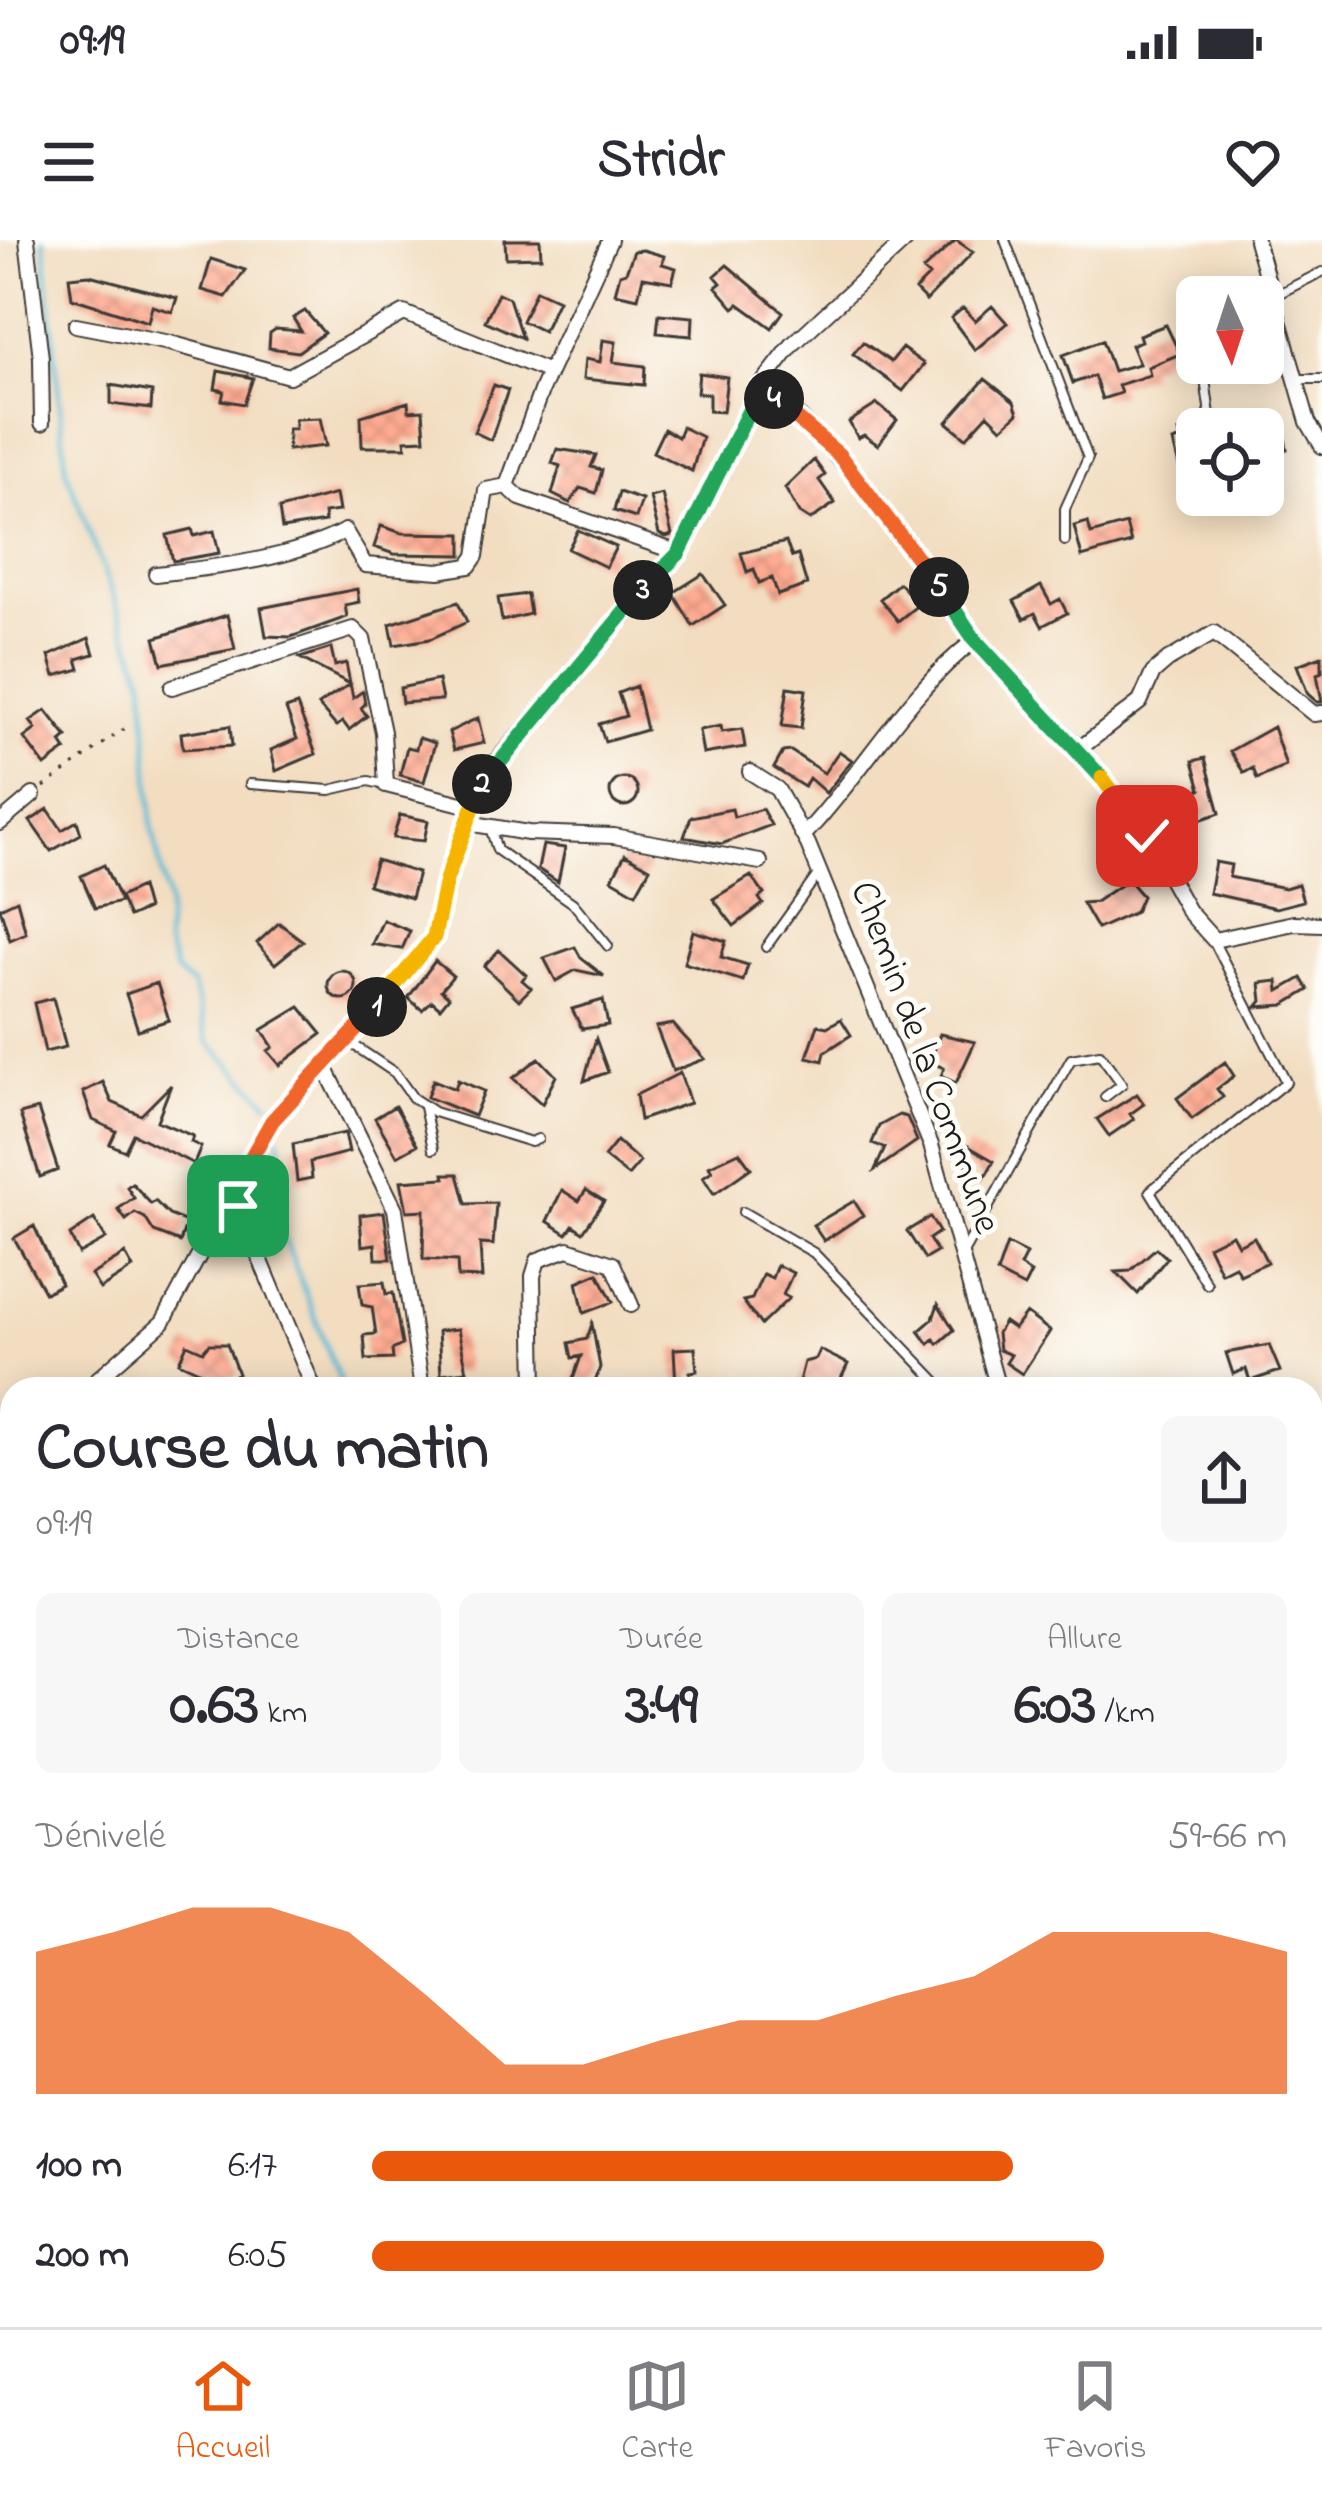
<!DOCTYPE html>
<html lang="fr">
<head>
<meta charset="utf-8">
<style>
	body { margin:0; font-family:"Indie Flower",sans-serif; background:#f7f7f7; color:#2b2b33; height:100vh; display:flex; flex-direction:column; font-size:45px; white-space:nowrap }
	* { box-sizing:border-box; margin:0 }
	p { font-size:39px; color:#7c7c81 }
	.icon { flex:none; width:66px; height:66px; fill:none; stroke:currentColor; stroke-width:2; stroke-linecap:round; stroke-linejoin:round }
	.map { position:relative; flex:1; overflow:hidden }
	.drawer { position:absolute; left:0px; top:1137px; width:1323px; height:951px; display:flex; flex-direction:column; background:#fff; border-radius:36px 36px 0 0; box-shadow:0 6px 30px #0003 }
	.drawer>* { flex:none }
	.needle { width:78px; rotate:177deg }
	.controls { position:absolute; left:1176px; top:36px; display:grid; gap:24px }
	.controls a { display:grid; place-items:center; width:108px; height:108px; border-radius:18px; background:#fff; box-shadow:0 6px 30px #0003; font-size:60px }
	.pin { position:absolute; display:grid; place-items:center; width:102px; height:102px; color:#fff; margin:-51px; border-radius:24px; box-shadow:0 6px 18px #0006 }
	.km { position:absolute; width:60px; height:60px; margin:-30px; border-radius:50%; background:#222; color:#fff; font-size:33px; line-height:60px; text-align:center }
	.round { display:grid; place-items:center; flex:none; width:126px; height:126px; border-radius:18px; background:#f7f7f7 }
	.summary { display:flex; align-items:center; justify-content:space-between; height:204px; padding:0 36px }
	h1 { font-size:66px; font-weight:800; line-height:90px }
	.stats { display:grid; grid-template-columns:repeat(3,1fr); gap:18px; height:204px; padding:12px 36px }
	.stats div { display:grid; align-content:center; border-radius:18px; background:#f7f7f7; text-align:center }
	.stats b { font-size:60px; font-weight:800 }
	.stats small { font-size:33px; font-weight:400 }
	.stats p { font-size:33px }
	.chart { height:336px; padding:24px 36px }
	.chart p { display:flex; justify-content:space-between }
	.chart svg { width:100%; height:216px; margin-top:12px; fill:#ea580c; opacity:.7 }
	ul { padding:0 36px; list-style:none; font-size:39px }
	li { display:grid; grid-template-columns:192px 144px 1fr; align-items:center; height:90px }
	li i { height:30px; border-radius:15px; background:#ea580c }
	.status { display:flex; justify-content:space-between; align-items:center; height:84px; padding:0 60px; background:#fff; direction:ltr }
	.status svg { height:33px; fill:currentColor }
	header { display:flex; justify-content:space-between; align-items:center; height:156px; padding:0 36px; background:#fff; font-size:54px; font-weight:800 }
	.dock { display:flex; justify-content:space-around; align-items:center; height:168px; border-top:3px solid #e1e1e2; background:#fff; font-size:33px; color:#7c7c81 }
	.dock a { display:grid; justify-items:center; gap:6px }
	.dock .selected { color:#ea580c }
	.map>svg:first-child { display:block }
</style>
</head>
<body>
<div class="status"><b>09:19</b><svg viewBox="0 0 49 12"><path d="M0 12V9h3v3zM5 12V6h3v6zM10 12V3h3v9zM15 12V0h3v12zM26 1h20v11H26zM47 4h2v5h-2z"/></svg></div>
<header><svg class="icon" aria-label="menu" viewBox="0 0 24 24"><path d="M4 6h16M4 12h16M4 18h16"/></svg>Stridr<svg class="icon" aria-label="heart" viewBox="0 0 24 24"><path d="M12 20l-8-8c-3-5 5-10 8-4 3-6 11-1 8 4z"/></svg></header>
<div class="map">
<svg width="1322" height="2087" viewBox="0 0 1322 2087">
	<defs>
		<pattern id="forest-firs" width="22" height="20" patternUnits="userSpaceOnUse" patternTransform="scale(3)"><rect width="22" height="20" fill="#77bc80"/><path d="M5 1l3.5 6h-7zM16 11l3.5 6h-7z" fill="#619868"/></pattern>
		<pattern id="building-cross-hatch" width="8" height="8" patternUnits="userSpaceOnUse" patternTransform="scale(3)"><rect width="8" height="8" fill="#feab92"/><path d="M0 0l8 8M0 8l8-8" fill="none" stroke="#d9937d"/></pattern>
	</defs>
	<rect width="100%" height="100%" fill="#fdfcf7"/>
	<filter id="ink" filterUnits="userSpaceOnUse"><feTurbulence type="fractalNoise" baseFrequency=".00833" numOctaves="2"/><feDisplacementMap in="SourceGraphic" scale="24" xChannelSelector="R" yChannelSelector="G"/><feConvolveMatrix kernelMatrix="1 2 1 2 8 2 1 2 1" color-interpolation-filters="sRGB"/></filter>
	<filter id="wash" filterUnits="userSpaceOnUse"><feTurbulence type="fractalNoise" baseFrequency=".004" numOctaves="4" result="noise"/><feDisplacementMap in="SourceGraphic" scale="48" xChannelSelector="R" yChannelSelector="G"/><feGaussianBlur stdDeviation="2.7" result="paint"/><feColorMatrix in="noise" values="0 0 0 0 0 0 0 0 0 0 0 0 0 0 0 0 0 1.4 0 .05"/><feComposite in="paint" operator="in"/></filter>
	<g filter="url(#wash)">
		<rect width="100%" height="100%" fill="#f2ddc0"/>
		<path fill="url(#forest-firs)" stroke="#4a6c4e" stroke-width="3" d="M1311 1722 1322 1727V2087H1214L1208 2076H1311Z
			M613 2076H1084L1071 2087H632Z"/>
		<g fill="none" stroke-linecap="round" stroke-linejoin="round">
			<path stroke="#56bbd5" stroke-width="4.5" d="M44 0 66 230 144 439 152 586 168 664 166 702 176 732 193 746 208 802 269 863
				M280 897 283 995 343 1149"/>
		</g>
		<g id="blocks">
			<path fill="url(#building-cross-hatch)" d="M505 0H540L541 17 506 18Z
				M956 0 973 12 926 61 915 50 929 36 923 30Z
				M643 10 664 16 662 24 676 28 672 42 643 37 638 58 615 53 620 34 626 32 634 11Z
				M211 19 245 30 226 57 202 50Z
				M727 25 783 72 772 88 739 64 734 68 716 47 721 43 715 36Z
				M89 35 177 58 172 72 152 66 148 82 72 58 69 37Z
				M1221 38 1259 53 1261 57H1215Z
				M536 50 558 60 543 91 522 81Z
				M498 53 509 58 522 98 485 81Z
				M992 66 1007 83 975 110 951 78 963 68 975 81Z
				M305 71 324 93 298 112 269 108 270 93 276 89 301 91 293 78Z
				M659 74 693 77 692 96 657 93Z
				M1166 85 1180 114 1148 127 1150 135 1118 145 1121 153 1102 159 1094 136 1073 143 1063 115 1102 100 1113 131 1139 124 1131 105 1141 101 1139 95Z
				M603 100 616 102 613 122 645 126 644 145 583 139 585 119 600 122Z
				M863 102 891 122 902 108 924 124 903 151 853 114Z
				M218 131 253 138 244 164 222 160 224 151 215 149Z
				M699 133 727 137 723 172 709 171V154L697 153Z
				M985 139 1014 162 1018 173 1002 188 988 174 966 198 947 182Z
				M111 145 152 152 151 169 111 164Z
				M494 145 508 150 491 200 474 192Z
				M408 162 409 171 423 170 425 199 405 200 406 207H362L361 176Z
				M877 164 897 180 878 205 864 195 858 198 849 182Z
				M1281 176 1287 209 1272 214 1263 201V180Z
				M320 178 326 206 288 210V189H295V179Z
				M682 187 702 197 692 231 653 212 664 189 678 197Z
				M1197 188V243L1184 246 1173 202 1181 199 1179 192Z
				M557 209 596 215 591 227 602 230 596 253 580 248 570 263 552 254 560 226 552 223Z
				M814 220 825 235 819 240 835 263 810 280 799 273 785 248Z
				M619 252 642 260 636 278 614 271Z
				M336 254 339 271 324 273 325 282 282 289 279 269Z
				M662 254 672 295 666 297 659 294 650 257Z
				M1088 282 1091 294 1126 284 1131 303 1082 317 1074 286Z
				M381 286 402 293 462 294V315L394 314 374 307Z
				M192 289 194 296 214 291 219 313 173 321 167 295Z
				M578 290 616 307 606 327 568 309Z
				M786 302 792 317 798 315 807 345 778 355 772 338 759 343 754 329 747 332 741 313Z
				M703 334 725 365 693 386 673 353Z
				M899 343 919 364 898 381 880 359Z
				M1041 346 1051 364 1060 359 1067 373 1042 386 1035 373 1024 379 1014 361Z
				M357 349 359 362 345 365 347 377 291 397 266 396 261 368Z
				M527 354 530 374 502 381 498 358Z
				M458 362 467 382 430 399 394 405 390 384Z
				M227 375 235 409 162 424 155 398Z
				M89 398 94 414 77 419 80 429 55 436 49 416Z
				M331 408 335 426 346 423 353 458 363 451 365 464 361 468 367 476 349 490 343 482 336 486 318 465 350 444 300 418Z
				M1322 416V432L1317 434 1322 462H1317L1308 454 1297 425Z
				M438 440 442 460 402 463 400 448Z
				M636 446 646 490 605 502 599 484 626 476 618 453Z
				M788 447 806 450 801 488 782 486Z
				M297 465 316 514 276 531 271 510 297 499 286 469Z
				M46 470 67 497 61 502 66 510 45 526 24 498 36 489 30 481Z
				M478 478 484 503 454 510 449 492Z
				M230 486 232 506 183 509 181 493Z
				M721 486 722 492 742 489 745 507 703 514 699 490Z
				M1273 487 1286 526 1257 539 1253 528 1244 533 1230 511Z
				M419 498 435 503 424 542 400 535 407 507 416 509Z
				M791 511 824 533 839 511 852 520 826 553 809 538 804 547 774 528 783 512Z
				M1205 518 1220 573 1158 594 1151 584 1177 576 1174 566 1193 560 1191 552 1201 549 1193 521Z
				M610 552a14 14 0 1 1 28 0a14 14 0 1 1-28 0Z
				M48 569 62 590 77 581 81 594 51 611 30 581Z
				M732 569 734 577 762 569 771 585 722 604 684 597 691 577Z
				M400 575 428 581 424 601 393 598Z
				M543 605 565 608 558 642 538 629Z
				M625 614 650 628 636 653 612 639Z
				M376 620 418 633 411 658 368 645Z
				M1215 622 1231 625 1229 637 1285 648 1298 644 1303 661 1276 668 1209 653Z
				M104 625 121 662 95 668 81 636Z
				M751 636 764 654 759 658 763 664 734 686 713 659Z
				M1128 640 1142 656 1135 672 1097 689 1082 663 1095 662Z
				M141 647 147 669 129 677 120 657Z
				M17 660 26 693 10 700 0 668Z
				M383 680 410 691 402 709 372 704Z
				M279 683 303 701 275 724 257 703Z
				M693 691 726 701 721 717 748 725 743 741 684 723Z
				M575 707 581 718 604 736 576 730 556 741 544 718Z
				M499 710 526 735 522 740 531 748 519 760 484 726Z
				M435 721 453 736 441 750 449 757 440 768 432 761 422 770 408 758Z
				M328 745a14 14 0 1 1 28 0a14 14 0 1 1-28 0Z
				M1302 738 1309 750 1284 765 1257 767 1262 761 1260 743 1278 741 1279 751Z
				M157 743 169 780 138 790 126 754Z
				M53 758 66 807 45 812 34 763Z
				M603 760 608 785 582 789 572 769Z
				M300 767 322 794 280 825 268 811 273 807 262 790Z
				M841 779 851 795 825 812 823 821 807 817 818 785 827 787Z
				M673 784 680 792 705 819 673 831 656 787Z
				M940 794 975 802 956 843 941 836 944 828 930 822Z
				M596 799 608 832 584 841 591 815Z
				M539 818 556 836 542 864 513 838Z
				M1225 822 1234 836 1217 849 1223 857 1192 879 1177 858Z
				M680 833 690 863 640 880 636 855Z
				M433 840 455 849 458 840 484 851 474 876 427 857Z
				M103 842 112 862 141 875 171 845 157 881 193 896 191 902 201 907 194 924 133 894 125 911 110 904 116 891 93 880 83 852Z
				M1137 854 1144 864 1130 874 1134 879 1109 896 1097 879Z
				M395 866 417 905 397 916 375 878Z
				M38 869 58 930 40 937 20 874Z
				M899 875 907 877 917 901 875 930 885 908 872 903 879 886Z
				M345 893 349 912 310 922 312 938 297 941 293 904Z
				M617 901 640 922 628 936 604 917Z
				M968 906 994 921 984 939 960 920Z
				M739 912 751 928 714 954 703 937 712 931 709 926Z
				M444 934H458L466 964 496 963 493 1005 480 1004 482 1038 458 1037 457 1021 423 1019 424 970 407 971 401 941 445 938Z
				M132 943 151 964 155 961 169 975 187 982 180 1002 154 992 145 978 135 973 126 980 118 969 134 958 127 947Z
				M562 950 579 961 586 950 604 961 583 992 573 985 567 994 547 981Z
				M854 961 863 975 824 1001 813 985Z
				M384 972 391 1019H376L375 1004 362 1006 360 975Z
				M930 977 939 992 929 999 937 1012 925 1019 907 991Z
				M94 979 106 999 79 1014 70 995Z
				M34 986 61 1044 45 1053 14 998Z
				M1232 994 1238 1005 1254 997 1267 1022 1240 1035 1235 1026 1221 1033 1208 1006Z
				M1007 1004 1026 1014 1020 1026 1031 1033 1024 1047 997 1033Z
				M1156 1008 1167 1018 1138 1054 1116 1032 1130 1031Z
				M125 1014 133 1028 100 1049 91 1035Z
				M777 1025 793 1033 783 1055 789 1058 761 1085 743 1061 752 1059 763 1034 772 1038Z
				M598 1033 613 1062 584 1073 577 1042Z
				M384 1042 386 1054 393 1053 402 1105 392 1110 393 1119 366 1120 364 1095 376 1094 372 1067 362 1065 359 1044Z
				M938 1064 954 1090 938 1104 934 1099 929 1104 919 1091 933 1079Z
				M1026 1073 1050 1091 1022 1134 1006 1123 1011 1115 999 1110 997 1093 1004 1082 1014 1089Z
				M592 1084 600 1127 593 1149H582L571 1145 581 1116 572 1118 569 1103 587 1099Z
				M458 1089 467 1131 441 1134 438 1091Z
				M187 1104 203 1111 209 1104H227L238 1134 206 1149 199 1131 179 1122Z
				M1269 1105 1280 1131 1250 1141 1246 1129 1233 1134 1226 1113Z
				M695 1108 697 1131 690 1132V1145L676 1146 674 1109Z
				M820 1110 848 1124 836 1149H797L804 1122 816 1119Z"/>
		</g>
	</g>
	<g filter="url(#ink)">
		<use href="#blocks" fill-opacity="0" stroke="#3c3935" stroke-width="3"/>
		<g fill="none" stroke-linecap="round" stroke-linejoin="round">
			<g stroke="#3c3935" stroke-width="12">
				<path id="service" d="M1005 0 1088 218 1065 269V301
					M1274 56 1322 32
					M1263 108 1285 99
					M1212 123 1204 132 1212 189
					M1300 139H1322
					M250 544 330 550 369 541 385 545
					M490 587 497 610 573 663 608 706
					M766 707 819 633
					M349 802 395 833 413 858 434 872 531 902 538 899
					M424 867 433 909
					M743 972 814 1013 944 1149
					M963 1013 1071 819 1100 814 1122 844 1105 857
					M1207 1044 1150 951 1286 842 1214 702"/>
			</g>
			<g stroke="#3c3935" stroke-width="18">
				<path id="minor" d="M27 0 41 118 42 183
					M610 0 542 148 507 246 520 258 679 313
					M1256 0 1308 182 1322 206
					M76 85 170 103 289 136 404 73 549 132
					M760 148 798 175 873 256 975 400 1075 505 1146 596 1188 671 1214 700 1294 683 1322 684
					M156 334C218 327 289 320 345 291L365 325 439 331 469 326 476 316 486 250 507 246
					M172 447 353 389 363 399 383 492 386 545 474 567
					M1079 509 1140 462 1153 433 1168 420 1214 393 1314 474 1322 473
					M750 532 777 549 808 604 931 905 998 1149
					M0 583 33 555
					M468 583 528 593 614 596 760 622
					M804 595C864 532 907 451 975 400
					M325 827 395 969 422 1149
					M232 951 314 1149
					M86 1149 163 1082 272 881 325 827 434 697 446 640 487 532 679 313 762 144 793 104 906 0
					M535 1149 533 1036 538 1020 568 1009 613 1024 631 1065
					M1311 1443 1322 1450
					M0 1474 12 1419"/>
			</g>
			<g stroke="#3c3935" stroke-width="22">
				<path id="secondary" d="M375 2076 385 2087
					M0 2083 34 2076"/>
			</g>
			<path stroke="#3c3935" stroke-width="3" stroke-dasharray="3 9" stroke-linecap="butt" d="M44 547 129 485
				M47 2086 82 2076"/>
			<use href="#service" stroke="#fff" stroke-width="8"/>
			<use href="#minor" stroke="#fff" stroke-width="14"/>
			<use href="#secondary" stroke="#fde4d0" stroke-width="18"/>
		</g>
	</g>
	<g fill="none" stroke-linecap="round" stroke-linejoin="round" filter="url(#ink)">
		<g stroke="#fff" stroke-width="24">
			<path id="split-1" d="M238 966 232 951 272 881 377 767"/>
		</g>
		<g stroke="#fff" stroke-width="24">
			<path id="split-2" d="M377 767 434 697 446 640 482 544"/>
		</g>
		<g stroke="#fff" stroke-width="24">
			<path id="split-3" d="M482 544 643 350"/>
		</g>
		<g stroke="#fff" stroke-width="24">
			<path id="split-4" d="M643 350 679 313 760 148 774 159"/>
		</g>
		<g stroke="#fff" stroke-width="24">
			<path id="split-5" d="M774 159 839 215 939 347"/>
		</g>
		<g stroke="#fff" stroke-width="24">
			<path id="split-6" d="M939 347 975 400 1102 538"/>
		</g>
		<g stroke="#fff" stroke-width="24">
			<path id="split-7" d="M1102 538 1147 596"/>
		</g>
		<use href="#split-1" stroke="#f0652b" stroke-width="15"/>
		<use href="#split-2" stroke="#f5b400" stroke-width="15"/>
		<use href="#split-3" stroke="#22a559" stroke-width="15"/>
		<use href="#split-4" stroke="#22a559" stroke-width="15"/>
		<use href="#split-5" stroke="#f0652b" stroke-width="15"/>
		<use href="#split-6" stroke="#22a559" stroke-width="15"/>
		<use href="#split-7" stroke="#f5b400" stroke-width="15"/>
	</g>
	<g text-anchor="middle" dominant-baseline="central" stroke-width="10" stroke-linejoin="round" paint-order="stroke">
		<g font-size="39" fill="#1c1c1c" stroke="#fdfcf7">
			<text transform="translate(924 818) rotate(70)">Chemin de la Commune</text>
		</g>
	</g>
</svg>
<div class="controls">
<a><svg class="needle" viewBox="-14 -14 28 28"><path d="M0-13l5 13h-10z" fill="#e53935"/><path d="M0 13l5-13h-10z" fill="#7c7c81"/></svg></a>
<a><svg class="icon" aria-label="locate" viewBox="0 0 24 24"><circle cx="12" cy="12" r="6"/><path d="M12 2v4M12 18v4M2 12h4M18 12h4"/></svg></a>
</div>
<div class="pin" style="left:238px;top:966px;background:#1e9e55"><svg class="icon" aria-label="arrive" viewBox="0 0 24 24"><path d="M6 21V4h12l-3 4 3 4H6"/></svg></div>
<div class="pin" style="left:1147px;top:596px;background:#d93025"><svg class="icon" aria-label="check" viewBox="0 0 24 24"><path d="M5 12l5 5 9-10"/></svg></div>
<b class="km" style="left:377px;top:767px">1</b>
<b class="km" style="left:482px;top:544px">2</b>
<b class="km" style="left:643px;top:350px">3</b>
<b class="km" style="left:774px;top:159px">4</b>
<b class="km" style="left:939px;top:347px">5</b>
<section class="drawer">
<div class="summary"><div><h1>Course du matin</h1><p>09:19</p></div><a class="round"><svg class="icon" aria-label="share" viewBox="0 0 24 24"><path d="M12 15V3M7 8l5-5 5 5M5 13v7h14v-7"/></svg></a></div>
<div class="stats">
<div><p>Distance</p><b>0.63<small> km</small></b></div>
<div><p>Durée</p><b>3:49</b></div>
<div><p>Allure</p><b>6:03<small> /km</small></b></div>
</div>
<div class="chart"><p><span>Dénivelé</span>59–66 m</p>
<svg viewBox="0 0 160 44" preserveAspectRatio="none"><path d="M0 44V15L10 11L20 6L30 6L40 11L50 24L60 38L70 38L80 33L90 29L100 29L110 24L120 20L130 11L140 11L150 11L160 15V44z"/></svg>
</div>
<ul>
<li><b>100 m</b>6:17<i style="width:70%"></i></li>
<li><b>200 m</b>6:05<i style="width:80%"></i></li>
</ul>
</section>
</div>
<nav class="dock">
<a class="selected"><svg class="icon" aria-label="home" viewBox="0 0 24 24"><path d="M3 11l9-7 9 7M6 9v11h12V9"/></svg>Accueil</a>
<a><svg class="icon" aria-label="map" viewBox="0 0 24 24"><path d="M3 6l6-2 6 2 6-2v14l-6 2-6-2-6 2zM9 4v14M15 6v14"/></svg>Carte</a>
<a><svg class="icon" aria-label="saved" viewBox="0 0 24 24"><path d="M7 4h10v16l-5-4-5 4z"/></svg>Favoris</a>
</nav>
</body>
</html>
